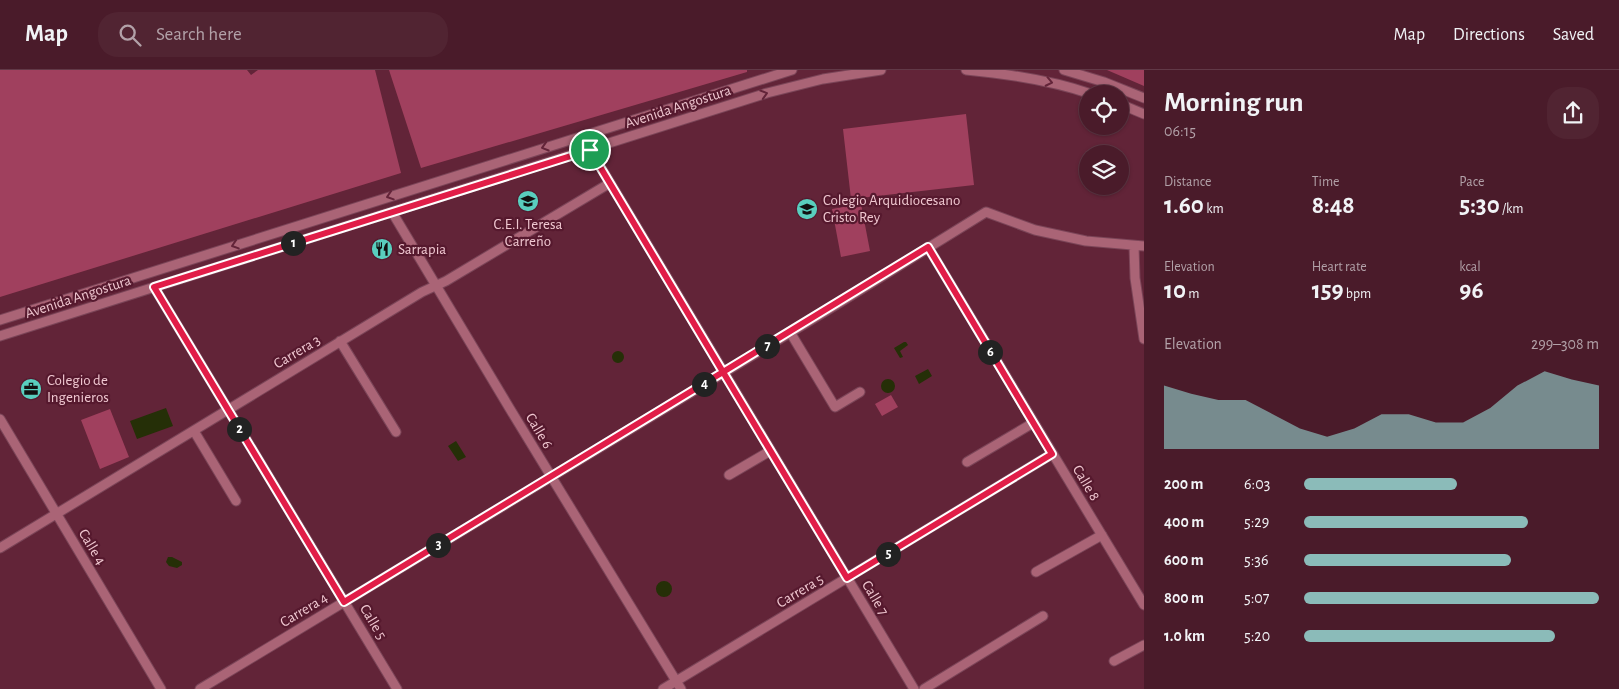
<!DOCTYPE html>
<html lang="en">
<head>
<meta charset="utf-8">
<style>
	body { margin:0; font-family:"Alegreya Sans",sans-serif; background:#512432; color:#f1f3f6; height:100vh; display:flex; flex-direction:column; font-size:19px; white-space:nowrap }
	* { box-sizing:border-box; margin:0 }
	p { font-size:16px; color:#b2a1a8 }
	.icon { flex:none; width:28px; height:28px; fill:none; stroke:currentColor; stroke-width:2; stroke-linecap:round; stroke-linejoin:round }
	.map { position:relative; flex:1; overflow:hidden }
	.details { display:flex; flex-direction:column; background:#4a1b2a; width:475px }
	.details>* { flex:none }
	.tools { position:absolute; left:1079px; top:15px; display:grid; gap:10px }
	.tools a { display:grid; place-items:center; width:50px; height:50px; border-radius:50%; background:#4a1b2a; box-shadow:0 1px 4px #0004,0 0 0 1px #613947; font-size:25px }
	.pin { position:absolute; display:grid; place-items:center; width:42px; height:42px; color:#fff; margin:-21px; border:2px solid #fff; border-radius:50%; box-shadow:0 1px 5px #0007 }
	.km { position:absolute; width:25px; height:25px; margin:-12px; border-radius:50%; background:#222; color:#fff; font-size:14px; line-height:25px; text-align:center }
	.round { display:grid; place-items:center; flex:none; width:52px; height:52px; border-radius:20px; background:#512432 }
	.overview { display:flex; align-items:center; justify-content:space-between; height:85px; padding:0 20px }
	h1 { font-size:28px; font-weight:700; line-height:38px }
	.stats { display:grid; grid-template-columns:repeat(3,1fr); gap:8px; height:85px; padding:5px 20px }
	.stats div { display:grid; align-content:center }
	.stats b { font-size:25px; font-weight:700 }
	.stats small { font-size:14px; font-weight:400 }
	.stats p { font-size:14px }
	.chart { height:140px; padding:10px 20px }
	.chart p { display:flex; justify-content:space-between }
	.chart svg { width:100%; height:90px; margin-top:5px; fill:#8bbbb9; opacity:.7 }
	ul { padding:0 20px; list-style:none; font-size:16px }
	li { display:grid; grid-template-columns:80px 60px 1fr; align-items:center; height:38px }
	li i { height:12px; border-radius:6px; background:#8bbbb9 }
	header { display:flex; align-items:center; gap:30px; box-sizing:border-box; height:70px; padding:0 25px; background:#4a1b2a; border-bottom:1px solid #613947 }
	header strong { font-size:24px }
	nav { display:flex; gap:28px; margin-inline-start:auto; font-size:18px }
	.search { width:350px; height:45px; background:#512432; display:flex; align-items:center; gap:12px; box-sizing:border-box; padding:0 18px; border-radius:20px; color:#b2a1a8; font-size:19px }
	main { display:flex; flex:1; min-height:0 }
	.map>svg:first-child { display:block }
</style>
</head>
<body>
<header>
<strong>Map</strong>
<div class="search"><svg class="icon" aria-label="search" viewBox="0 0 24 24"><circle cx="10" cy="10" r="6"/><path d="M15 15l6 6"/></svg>Search here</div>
<nav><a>Map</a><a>Directions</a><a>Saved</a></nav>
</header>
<main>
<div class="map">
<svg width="1144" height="619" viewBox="0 0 1144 619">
	<rect width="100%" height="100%" fill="#622438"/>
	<path fill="#a0405e" d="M0 0H247L251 5 258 0H375L401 103 0 227Z
		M389 0H747V2L421 98Z
		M1107 0H1144V16Z
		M966 44 974 115 851 129 843 59Z
		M861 134 870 181 841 187 832 139Z
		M891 325 898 337 882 346 875 334Z
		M110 339 129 387 100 399 81 350Z"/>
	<path fill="#252f07" d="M904 272H906L908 275 900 281 903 287 900 288 894 278Z
		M612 287a6 6 0 1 1 12 0a6 6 0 1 1-12 0Z
		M928 299 932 306 919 314 915 306Z
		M881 316a7 7 0 1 1 14 0a7 7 0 1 1-14 0Z
		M166 338 173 356 137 369 130 351Z
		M456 371 466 387 458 391 448 376Z
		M168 487H172L182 492V495L177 498 169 496 166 492Z
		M656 519a8 8 0 1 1 16 0a8 8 0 1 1-16 0Z"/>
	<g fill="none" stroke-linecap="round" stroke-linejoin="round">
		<g stroke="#7b4558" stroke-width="11">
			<path id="street" d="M966 0C1009 4 1051 10 1091 24
				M1064 0 1104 12 1144 28
				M1120 34 1144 44
				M582 66 914 619
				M392 142 510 339 681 619
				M1134 176 1135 208 1144 269
				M928 177 1144 535
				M154 217 397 619
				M0 250 792 0
				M790 262 835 337 860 322
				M0 266 767 23 823 9 881 0
				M340 271 396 362
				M0 349 161 619
				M194 361 236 431
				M967 392 1033 353
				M729 405 770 381
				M0 478 422 222 446 211 610 113
				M1036 502 1102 465
				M1114 591 1144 575
				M200 619 839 233 986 142 1035 160 1086 171 1144 176
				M663 619 1052 384
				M924 619 1043 546"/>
		</g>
		<use href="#street" stroke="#aa6476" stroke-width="9"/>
	</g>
	<defs><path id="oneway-chevron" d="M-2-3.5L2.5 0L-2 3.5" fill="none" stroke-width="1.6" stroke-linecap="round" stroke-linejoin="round" transform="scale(1.25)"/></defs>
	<g stroke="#632439">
		<use href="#oneway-chevron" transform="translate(1049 12) rotate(12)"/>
		<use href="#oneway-chevron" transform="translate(764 24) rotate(-17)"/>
		<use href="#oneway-chevron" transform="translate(545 77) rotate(163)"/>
		<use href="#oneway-chevron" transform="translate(390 126) rotate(162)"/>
		<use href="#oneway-chevron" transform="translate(235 175) rotate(162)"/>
	</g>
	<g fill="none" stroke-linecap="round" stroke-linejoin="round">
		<g stroke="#fff" stroke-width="10">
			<path id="route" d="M590 80 154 217 344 532 723 302 847 508 1052 384 928 177 723 302 590 80"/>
		</g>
		<use href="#route" stroke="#e11d48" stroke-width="6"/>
	</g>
	<defs>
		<g id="school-disc" transform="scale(1.125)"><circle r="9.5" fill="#59cebe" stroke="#56192e"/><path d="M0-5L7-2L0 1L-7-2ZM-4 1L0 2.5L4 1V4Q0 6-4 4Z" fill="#111"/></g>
		<g id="restaurant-disc" transform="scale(1.125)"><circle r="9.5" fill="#59cebe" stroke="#56192e"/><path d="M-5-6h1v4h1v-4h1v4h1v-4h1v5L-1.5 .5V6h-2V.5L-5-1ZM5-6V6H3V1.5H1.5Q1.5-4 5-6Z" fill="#111"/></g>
		<g id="office-disc" transform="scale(1.125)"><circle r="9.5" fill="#59cebe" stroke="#56192e"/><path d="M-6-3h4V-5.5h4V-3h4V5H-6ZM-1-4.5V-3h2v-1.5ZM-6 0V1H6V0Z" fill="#111"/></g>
	</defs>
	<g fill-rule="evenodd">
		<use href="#school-disc" x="528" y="131"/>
		<use href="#school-disc" x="807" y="139"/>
		<use href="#restaurant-disc" x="382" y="179"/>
		<use href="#office-disc" x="31" y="319"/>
	</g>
	<g text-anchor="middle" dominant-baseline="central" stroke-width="4.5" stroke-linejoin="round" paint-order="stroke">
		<g font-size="15" fill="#f0c8d1" stroke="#56192e">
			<text transform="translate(678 37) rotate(-18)">Avenida Angostura</text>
			<text transform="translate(78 227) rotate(-18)">Avenida Angostura</text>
			<text transform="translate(297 282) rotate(-31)">Carrera 3</text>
			<text transform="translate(539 361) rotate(59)">Calle 6</text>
			<text transform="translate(1086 413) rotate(59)">Calle 8</text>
			<text transform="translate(92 477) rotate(59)">Calle 4</text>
			<text transform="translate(800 521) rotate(-31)">Carrera 5</text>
			<text transform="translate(875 528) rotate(59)">Calle 7</text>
			<text transform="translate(304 540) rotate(-31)">Carrera 4</text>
			<text transform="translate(373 552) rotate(59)">Calle 5</text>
		</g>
		<g font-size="15" fill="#f0c8d1" stroke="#56192e" text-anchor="start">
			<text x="823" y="130">Colegio Arquidiocesano<tspan x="823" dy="17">Cristo Rey</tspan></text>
			<text x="528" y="154" text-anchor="middle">C.E.I. Teresa<tspan x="528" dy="17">Carreño</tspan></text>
			<text x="398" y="179">Sarrapia</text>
			<text x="47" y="310">Colegio de<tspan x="47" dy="17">Ingenieros</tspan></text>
		</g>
	</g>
</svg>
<div class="tools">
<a><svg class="icon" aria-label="locate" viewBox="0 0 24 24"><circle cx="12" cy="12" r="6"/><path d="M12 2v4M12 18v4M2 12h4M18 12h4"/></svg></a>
<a><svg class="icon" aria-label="layers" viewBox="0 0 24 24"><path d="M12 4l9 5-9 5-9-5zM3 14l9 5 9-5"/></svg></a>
</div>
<div class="pin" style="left:590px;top:80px;background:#1e9e55"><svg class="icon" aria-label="arrive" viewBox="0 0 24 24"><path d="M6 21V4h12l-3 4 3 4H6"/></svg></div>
<b class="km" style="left:293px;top:173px">1</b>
<b class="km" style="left:239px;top:359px">2</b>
<b class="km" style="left:438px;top:475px">3</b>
<b class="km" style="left:704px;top:314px">4</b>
<b class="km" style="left:888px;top:484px">5</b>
<b class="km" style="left:990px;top:282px">6</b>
<b class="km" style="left:767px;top:276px">7</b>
</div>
<section class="details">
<div class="overview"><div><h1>Morning run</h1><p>06:15</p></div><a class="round"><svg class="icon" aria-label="share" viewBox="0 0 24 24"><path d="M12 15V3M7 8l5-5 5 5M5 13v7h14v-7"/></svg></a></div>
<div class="stats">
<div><p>Distance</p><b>1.60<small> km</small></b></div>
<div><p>Time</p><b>8:48</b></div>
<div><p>Pace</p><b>5:30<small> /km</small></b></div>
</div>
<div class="stats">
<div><p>Elevation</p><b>10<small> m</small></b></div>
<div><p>Heart rate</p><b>159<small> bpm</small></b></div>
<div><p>kcal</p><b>96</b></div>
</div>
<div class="chart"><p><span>Elevation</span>299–308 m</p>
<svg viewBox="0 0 160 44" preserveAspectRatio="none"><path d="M0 44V13L10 17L20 20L30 20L40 27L50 34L60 38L70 34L80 27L90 27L100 31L110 31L120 24L130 13L140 6L150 10L160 13V44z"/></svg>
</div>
<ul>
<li><b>200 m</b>6:03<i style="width:52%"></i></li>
<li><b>400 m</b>5:29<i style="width:76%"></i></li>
<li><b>600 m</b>5:36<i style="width:70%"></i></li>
<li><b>800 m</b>5:07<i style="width:100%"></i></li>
<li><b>1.0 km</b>5:20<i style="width:85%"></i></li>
</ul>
</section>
</main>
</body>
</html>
